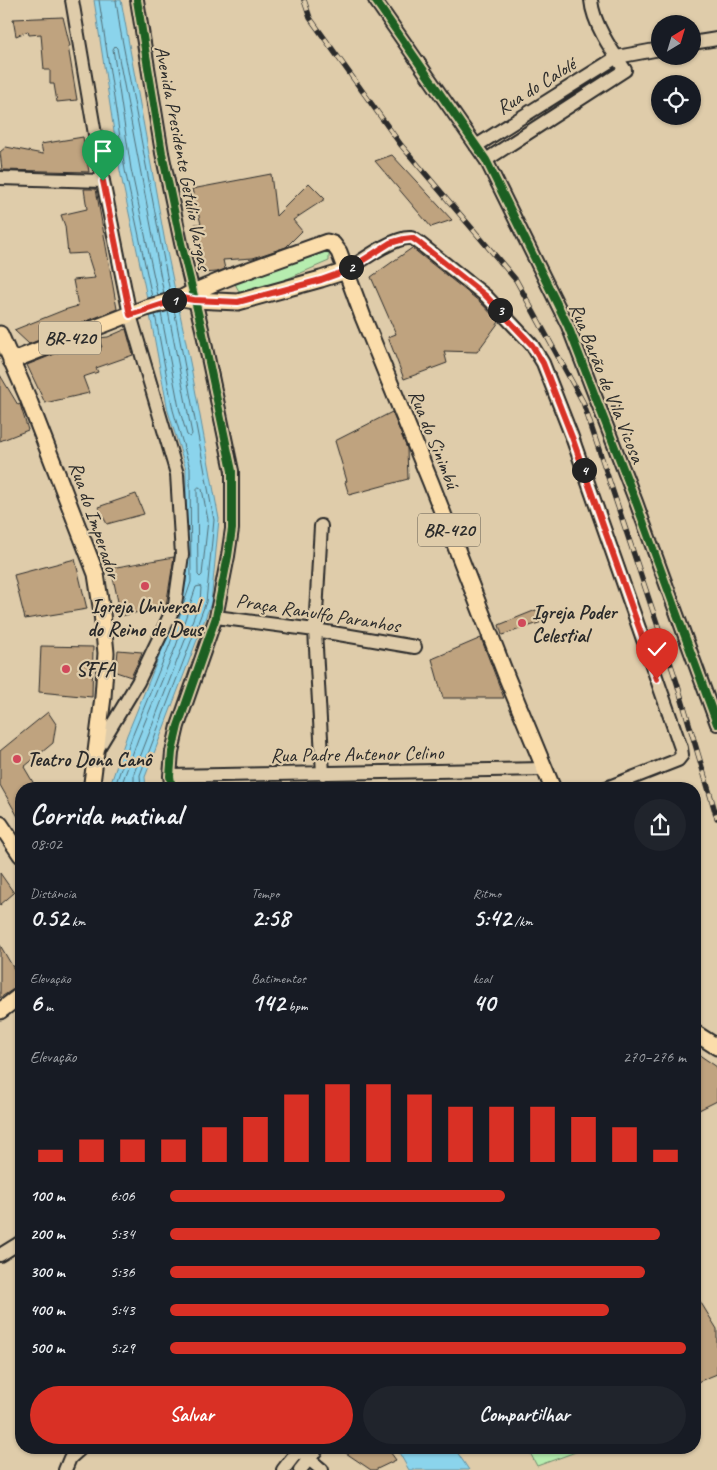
<!DOCTYPE html>
<html lang="pt">
<head>
<meta charset="utf-8">
<style>
	body { margin:0; font-family:Caveat,sans-serif; background:#20242c; color:#f1f3f6; height:100vh; display:flex; flex-direction:column; font-size:19px; white-space:nowrap }
	* { box-sizing:border-box; margin:0 }
	p { font-size:16px; color:#9ea1a6 }
	.icon { flex:none; width:28px; height:28px; fill:none; stroke:currentColor; stroke-width:2; stroke-linecap:round; stroke-linejoin:round }
	.map { position:relative; flex:1; overflow:hidden }
	.sheet { position:absolute; left:15px; top:782px; width:686px; height:672px; display:flex; flex-direction:column; background:#171b24; border-radius:20px; box-shadow:0 1px 4px #0004 }
	.sheet>* { flex:none }
	.needle { width:32px; rotate:38deg }
	.tools { position:absolute; left:651px; top:15px; display:grid; gap:10px }
	.tools a { display:grid; place-items:center; width:50px; height:50px; border-radius:50%; background:#171b24; box-shadow:0 1px 4px #0004; font-size:25px }
	.pin { position:absolute; display:grid; place-items:center; width:42px; height:42px; color:#fff; margin:-51px -21px; border-radius:50% 50% 50% 0; rotate:-45deg; box-shadow:0 0 5px #0007 }
	.pin .icon { rotate:45deg }
	.km { position:absolute; width:25px; height:25px; margin:-12px; border-radius:50%; background:#222; color:#fff; font-size:14px; line-height:25px; text-align:center }
	.round { display:grid; place-items:center; flex:none; width:52px; height:52px; border-radius:26px; background:#20242c }
	.headline { display:flex; align-items:center; justify-content:space-between; height:85px; padding:0 15px }
	h1 { font-size:28px; font-weight:700; line-height:38px }
	.figures { display:grid; grid-template-columns:repeat(3,1fr); gap:8px; height:85px; padding:5px 15px }
	.figures div { display:grid; align-content:center }
	.figures b { font-size:25px; font-weight:700 }
	.figures small { font-size:14px; font-weight:400 }
	.figures p { font-size:14px }
	.chart { height:140px; padding:10px 15px }
	.chart p { display:flex; justify-content:space-between }
	.chart svg { width:100%; height:90px; margin-top:5px; stroke:#d93025; stroke-width:6 }
	.cta { display:flex; gap:10px; margin-top:auto; padding:10px 15px }
	.cta a { flex:1; height:58px; border-radius:30px; background:#d93025; color:#fff; font-size:20px; font-weight:700; line-height:58px; text-align:center }
	.cta a+a { background:#20242c; color:#f1f3f6 }
	ul { padding:0 15px; list-style:none; font-size:16px }
	li { display:grid; grid-template-columns:80px 60px 1fr; align-items:center; height:38px }
	li i { height:12px; border-radius:6px; background:#d93025 }
	.map>svg:first-child { display:block }
</style>
</head>
<body>
<div class="map">
<svg width="717" height="1470" viewBox="0 0 717 1470">
	<rect width="100%" height="100%" fill="#dfccaa"/>
	<filter id="ink" filterUnits="userSpaceOnUse"><feTurbulence type="fractalNoise" baseFrequency=".02" numOctaves="2"/><feDisplacementMap in="SourceGraphic" scale="10" xChannelSelector="R" yChannelSelector="G"/><feConvolveMatrix kernelMatrix="1 2 1 2 8 2 1 2 1" color-interpolation-filters="sRGB"/></filter>
	<g filter="url(#ink)">
		<path fill="#b6edaf" stroke="#708c6d" d="M324 251 329 253V261L282 281 240 293 233 280Z
			M528 1449H584L537 1466Z"/>
		<path fill="#8bd4ec" stroke="#65909f" d="M94 0H121L165 242 191 367 219 519 211 603 145 777 146 789H109L127 735 165 642 186 582V469L168 411 145 288 120 171Z
			M397 1449H455L469 1470H409Z"/>
		<g fill="none" stroke-linecap="round" stroke-linejoin="round">
			<path stroke="#516f78" stroke-width="1" d="M99 0 125 170 152 297
				M116 0 120 28 170 292
				M158 296 131 169 113 49 115 46 117 48 164 294
				M161 313 179 408 187 435 190 437 192 434 168 311
				M199 487 202 489 208 520 202 575 200 577 198 575 197 489Z
				M114 789 132 737 170 644 191 582 190 468 173 410 155 314
				M120 789 138 739 176 646 196 587 200 586 201 588 200 601 134 773V789
				M141 789 140 775 206 602 214 520 174 309"/>
		</g>
		<path fill="#bfa37f" stroke="#2b2b2b" d="M63 17 70 46H68L77 100 57 102 54 84H50V70H44L41 34 29 35 28 31 16 36 13 19Z
			M83 137 89 172 2 170 0 152 6 147 43 154 41 144Z
			M392 155 452 220 431 227 375 161Z
			M271 174 276 216 309 183 325 199 293 220 302 231 286 247 253 258 223 260 225 269 217 272 201 273 195 224H201L192 189Z
			M84 189H96L117 309 29 344 14 330 64 310 78 306 73 280 95 278 87 253 68 254 65 226 61 215 87 209Z
			M412 248 480 302 499 322 477 352 444 351 447 363 404 379 388 337 396 334 371 277Z
			M126 329 133 355 96 368 98 372 83 377 89 393 45 403 27 365 75 346 102 347 98 338 108 337Z
			M0 375 18 405 20 404 28 430 0 441Z
			M392 412 407 448 408 479 349 495 345 482 347 481 335 441Z
			M136 494 144 514 107 524 98 507Z
			M174 557 166 606 121 616 111 568Z
			M75 559 87 609 25 619 14 575Z
			M536 610 545 621 502 635 499 625Z
			M481 638 504 698H443L432 659Z
			M41 646 93 647 92 697 39 692Z
			M118 650 142 652 141 656 131 677 116 672Z
			M48 712 56 724 53 743 24 767 37 789H21V822L0 785V751Z
			M0 873 14 893 0 905Z
			M0 945 21 981V984L0 998Z
			M695 1052 717 1067V1101L695 1112Z
			M695 1293 717 1329V1374L695 1383Z
			M340 1449H388L396 1460 375 1470H371Z"/>
		<g fill="none" stroke-linecap="round" stroke-linejoin="round">
			<g stroke="#2b2b2b" stroke-width="16">
				<path id="minor" d="M72 0 103 181 130 315 177 474 182 555 175 605 138 682 97 750
					M137 0 162 153 181 243 202 329 232 471V529L228 556 216 617 178 726 172 752 170 776 172 789
					M375 0 486 160 568 326 636 502 717 724
					M692 43 717 39
					M476 146 617 57 660 49
					M486 160 625 70C612 51 593 24 591 0
					M0 178 103 181
					M346 271C360 262 394 236 411 238 413 238 416 241 418 242L486 296 532 345 543 363 572 437 681 748 682 755 678 760 604 789
					M321 526 315 630 323 774
					M216 617 315 630 415 647
					M170 776 545 769
					M0 1255 21 1242
					M298 1450 322 1470
					M65 1470 70 1458 80 1449
					M283 1470 299 1449
					M300 1470 317 1449"/>
			</g>
			<g stroke="#2b2b2b" stroke-width="19">
				<path id="major" d="M182 298 194 300 238 302 321 279 346 271
					M0 334 28 398 96 574 102 613 106 653 103 697 92 783 93 789
					M11 361 146 308 182 298 193 292 232 276 327 242 333 244 339 252 363 317 431 483 507 678 553 789
					M0 824 21 855
					M0 1011 21 995
					M695 1033 717 1047"/>
			</g>
			<use href="#minor" stroke="#dfccaa" stroke-width="12"/>
			<use href="#major" stroke="#fbddab" stroke-width="15"/>
			<g stroke="#2b2b2b" stroke-width="5.5">
				<path id="rail" d="M304 0 310 18 401 145 516 280 583 402 677 683 717 818"/>
			</g>
			<use href="#rail" stroke="#dfccaa" stroke-width="4" stroke-dasharray="11" stroke-linecap="butt"/>
			<g stroke="#dfccaa" stroke-width="11">
				<path id="cycleway" d="M137 0 162 153 181 243 202 329 232 471V529L228 556 216 617 178 726 172 752 170 776 172 789
					M375 0 486 160 568 326 636 502 717 724"/>
			</g>
			<use href="#cycleway" stroke="#1b5e20" stroke-width="8"/>
		</g>
	</g>
	<g fill="none" stroke-linecap="round" stroke-linejoin="round" filter="url(#ink)">
		<g stroke="#fff" stroke-width="10">
			<path id="route" d="M103 181 130 315 182 298 194 300 238 302 321 280 346 271 390 243 404 239 412 238 418 242 486 296 532 345 543 363 572 437 657 679"/>
		</g>
		<use href="#route" stroke="#d93025" stroke-width="6"/>
	</g>
	<g fill="#d1495b" stroke="#dfccaa" stroke-width="2">
		<circle cx="145" cy="586" r="5"/>
		<circle cx="522" cy="623" r="5"/>
		<circle cx="66" cy="669" r="5"/>
		<circle cx="17" cy="759" r="5"/>
	</g>
	<g text-anchor="middle" dominant-baseline="central" stroke-width="4.5" stroke-linejoin="round" paint-order="stroke">
		<g fill="#dfccaa" stroke="#615b51" stroke-width="1">
			<rect x="39" y="321.5" width="62" height="33" rx="4"/>
			<rect x="418" y="513.5" width="62" height="33" rx="4"/>
		</g>
		<g font-size="19" font-weight="bold" fill="#2b2b2b">
			<text x="70" y="338">BR-420</text>
			<text x="449" y="530">BR-420</text>
		</g>
		<g font-size="20" fill="#2b2b2b" stroke="#dfccaa">
			<text transform="translate(536 86) rotate(-32)">Rua do Calolé</text>
			<text transform="translate(183 158) rotate(79)">Avenida Presidente Getúlio Vargas</text>
			<text transform="translate(607 383) rotate(68)">Rua Barão de Vila Vicosa</text>
			<text transform="translate(434 439) rotate(68)">Rua do Sinimbú</text>
			<text transform="translate(95 520) rotate(71)">Rua do Imperador</text>
			<text transform="translate(318 613) rotate(9)">Praça Ranulfo Paranhos</text>
			<text transform="translate(357 754) rotate(-1)">Rua Padre Antenor Celino</text>
		</g>
		<g font-size="20" font-weight="bold" fill="#2b2b2b" stroke="#dfccaa" text-anchor="start">
			<text x="145" y="606" text-anchor="middle">Igreja Universal<tspan x="145" dy="23">do Reino de Deus</tspan></text>
			<text x="532" y="612">Igreja Poder<tspan x="532" dy="23">Celestial</tspan></text>
			<text x="76" y="669">SFFA</text>
			<text x="27" y="759">Teatro Dona Canô</text>
		</g>
	</g>
</svg>
<div class="tools">
<a><svg class="needle" viewBox="-14 -14 28 28"><path d="M0-13l5 13h-10z" fill="#e53935"/><path d="M0 13l5-13h-10z" fill="#9ea1a6"/></svg></a>
<a><svg class="icon" aria-label="locate" viewBox="0 0 24 24"><circle cx="12" cy="12" r="6"/><path d="M12 2v4M12 18v4M2 12h4M18 12h4"/></svg></a>
</div>
<div class="pin" style="left:103px;top:181px;background:#1e9e55"><svg class="icon" aria-label="arrive" viewBox="0 0 24 24"><path d="M6 21V4h12l-3 4 3 4H6"/></svg></div>
<div class="pin" style="left:657px;top:679px;background:#d93025"><svg class="icon" aria-label="check" viewBox="0 0 24 24"><path d="M5 12l5 5 9-10"/></svg></div>
<b class="km" style="left:174px;top:300px">1</b>
<b class="km" style="left:351px;top:267px">2</b>
<b class="km" style="left:500px;top:310px">3</b>
<b class="km" style="left:584px;top:470px">4</b>
<section class="sheet">
<div class="headline"><div><h1>Corrida matinal</h1><p>08:02</p></div><a class="round"><svg class="icon" aria-label="share" viewBox="0 0 24 24"><path d="M12 15V3M7 8l5-5 5 5M5 13v7h14v-7"/></svg></a></div>
<div class="figures">
<div><p>Distância</p><b>0.52<small> km</small></b></div>
<div><p>Tempo</p><b>2:58</b></div>
<div><p>Ritmo</p><b>5:42<small> /km</small></b></div>
</div>
<div class="figures">
<div><p>Elevação</p><b>6<small> m</small></b></div>
<div><p>Batimentos</p><b>142<small> bpm</small></b></div>
<div><p>kcal</p><b>40</b></div>
</div>
<div class="chart"><p><span>Elevação</span>270–276 m</p>
<svg viewBox="0 0 160 44" preserveAspectRatio="none"><path d="M5 44V38M15 44V33M25 44V33M35 44V33M45 44V27M55 44V22M65 44V11M75 44V6M85 44V6M95 44V11M105 44V17M115 44V17M125 44V17M135 44V22M145 44V27M155 44V38"/></svg>
</div>
<ul>
<li><b>100 m</b>6:06<i style="width:65%"></i></li>
<li><b>200 m</b>5:34<i style="width:95%"></i></li>
<li><b>300 m</b>5:36<i style="width:92%"></i></li>
<li><b>400 m</b>5:43<i style="width:85%"></i></li>
<li><b>500 m</b>5:29<i style="width:100%"></i></li>
</ul>
<div class="cta"><a>Salvar</a><a>Compartilhar</a></div>
</section>
</div>
</body>
</html>
